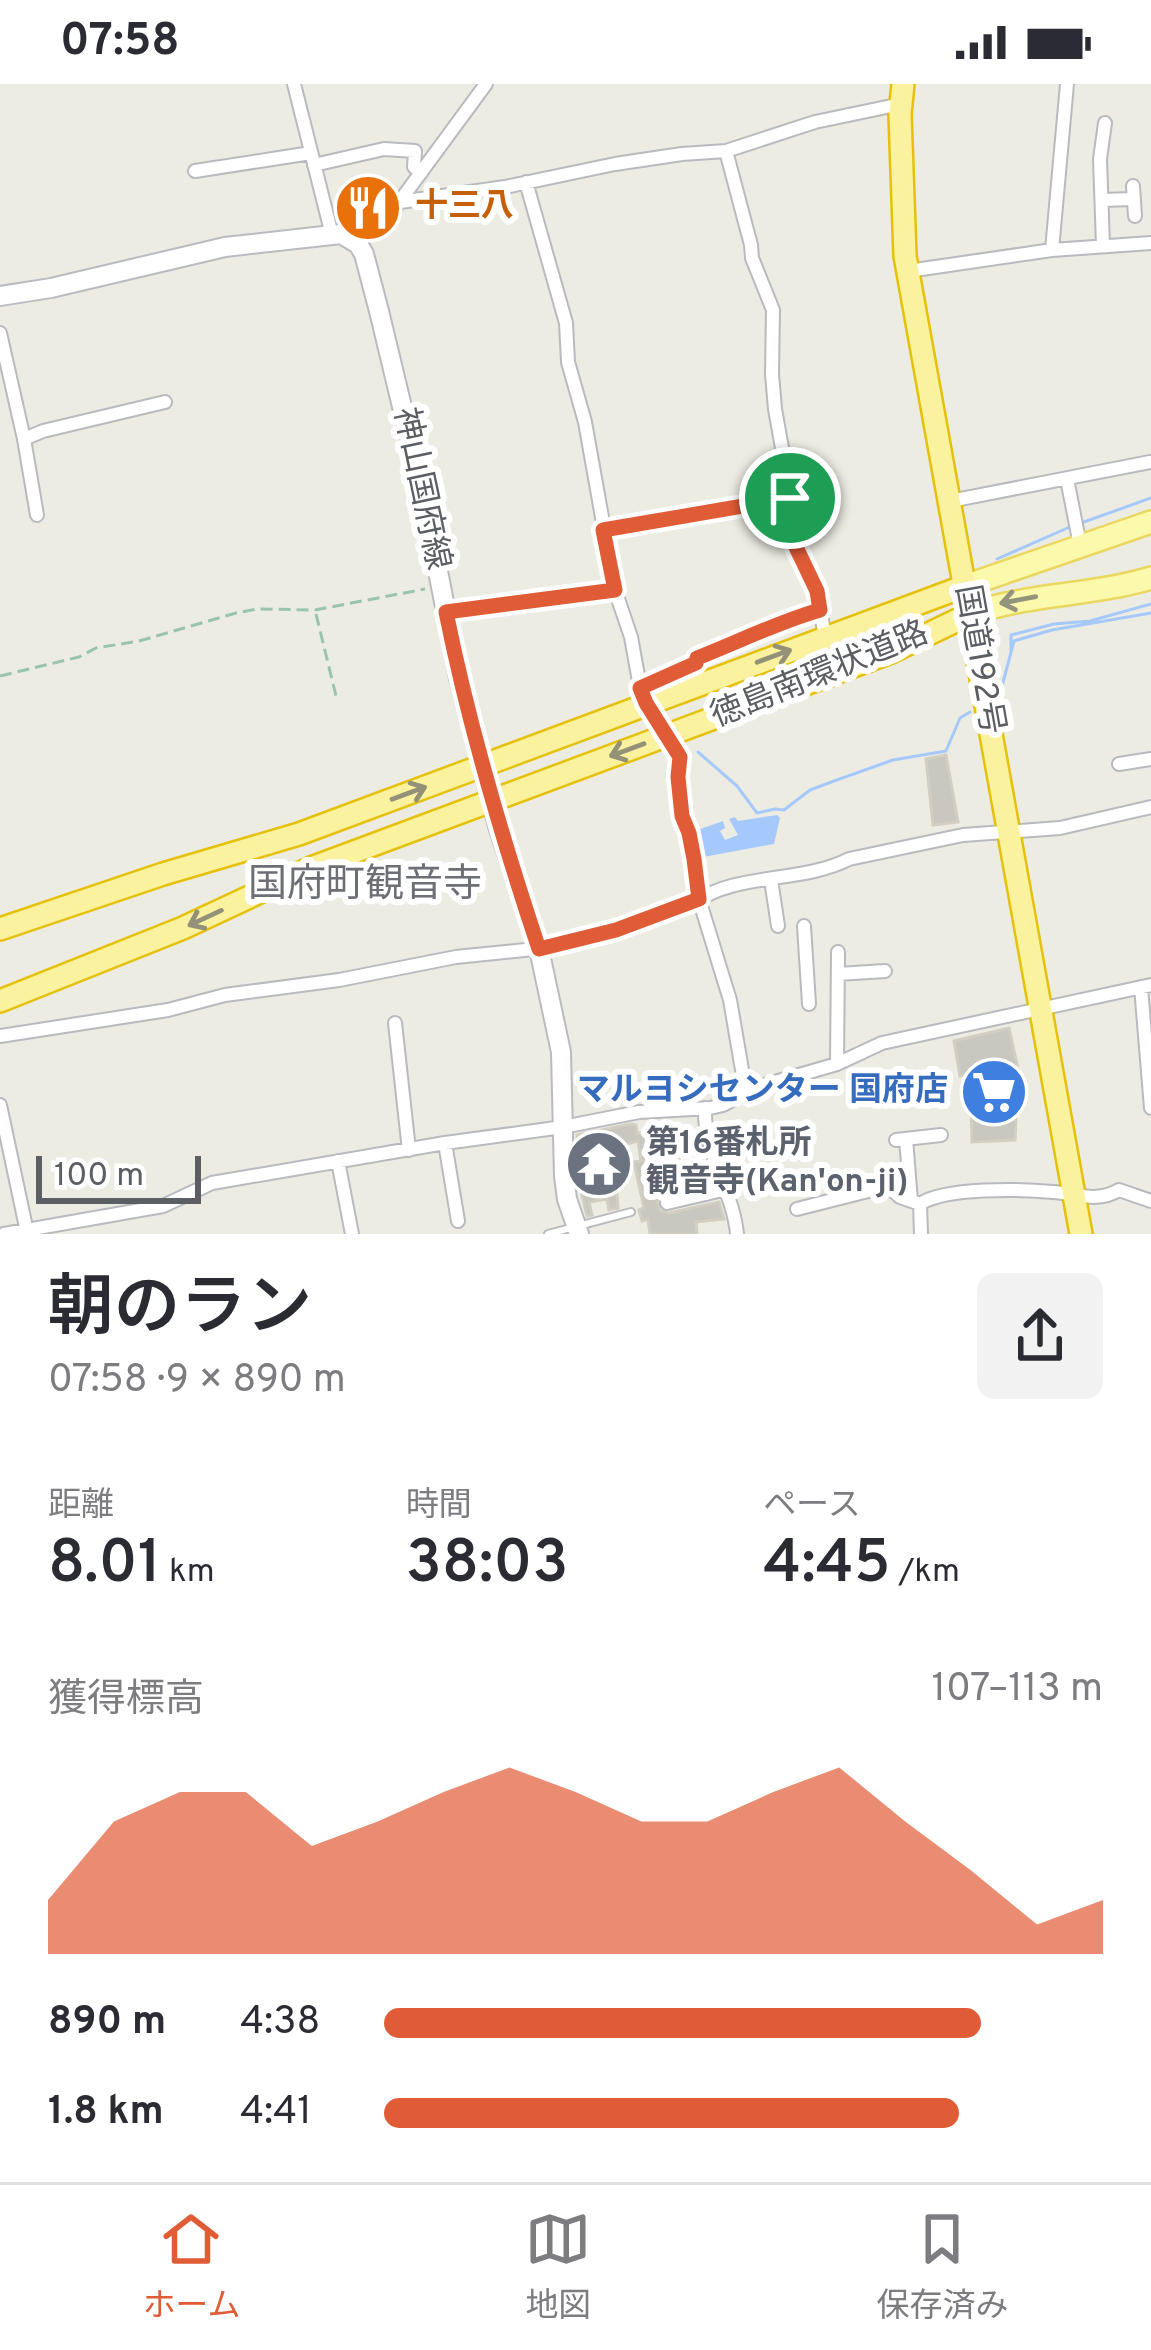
<!DOCTYPE html>
<html lang="ja">
<head>
<meta charset="utf-8">
<style>
	body { margin:0; font-family:Overpass,"Noto Sans JP",sans-serif; background:#f2f2f3; color:#2b2b33; height:100vh; display:flex; flex-direction:column; font-size:45px; white-space:nowrap }
	* { box-sizing:border-box; margin:0 }
	p { font-size:39px; color:#7c7c81 }
	.icon { flex:none; width:66px; height:66px; fill:none; stroke:currentColor; stroke-width:2; stroke-linecap:round; stroke-linejoin:round }
	.map { position:relative; height:1150px; overflow:hidden }
	.sheet { display:flex; flex-direction:column; background:#fff; flex:1 }
	.sheet>* { flex:none }
	.scale { position:absolute; left:36px; bottom:30px; width:165px; box-sizing:border-box; padding-left:12px; border:6px solid #5b5e63; border-top:0; font-size:33px; line-height:42px; white-space:nowrap; color:#5b5e63; -webkit-text-stroke:9px #fff; paint-order:stroke }
	.pin { position:absolute; display:grid; place-items:center; width:102px; height:102px; color:#fff; margin:-51px; border:6px solid #fff; border-radius:50%; box-shadow:0 3px 12px #0007 }
	.round { display:grid; place-items:center; flex:none; width:126px; height:126px; border-radius:18px; background:#f2f2f3 }
	.head { display:flex; align-items:center; justify-content:space-between; height:204px; padding:0 48px }
	h1 { font-size:66px; font-weight:600; line-height:90px }
	.metrics { display:grid; grid-template-columns:repeat(3,1fr); gap:18px; height:204px; padding:12px 48px }
	.metrics div { display:grid; align-content:center }
	.metrics b { font-size:60px; font-weight:600 }
	.metrics small { font-size:33px; font-weight:400 }
	.metrics p { font-size:33px }
	.chart { height:336px; padding:24px 48px }
	.chart p { display:flex; justify-content:space-between }
	.chart svg { width:100%; height:216px; margin-top:12px; fill:#e05c36; opacity:.7 }
	ul { padding:0 48px; list-style:none; font-size:39px }
	li { display:grid; grid-template-columns:192px 144px 1fr; align-items:center; height:90px }
	li i { height:30px; border-radius:15px; background:#e05c36 }
	.status { display:flex; justify-content:space-between; align-items:center; height:84px; padding:0 60px; background:#fff; direction:ltr }
	.status svg { height:33px; fill:currentColor }
	.tabs { display:flex; justify-content:space-around; align-items:center; height:168px; border-top:3px solid #e1e1e2; background:#fff; font-size:33px; color:#7c7c81 }
	.tabs a { display:grid; justify-items:center; gap:6px }
	.tabs .current { color:#e05c36 }
	.map>svg:first-child { display:block }
</style>
</head>
<body>
<div class="status"><b>07:58</b><svg viewBox="0 0 49 12"><path d="M0 12V9h3v3zM5 12V6h3v6zM10 12V3h3v9zM15 12V0h3v12zM26 1h20v11H26zM47 4h2v5h-2z"/></svg></div>
<div class="map">
<svg width="1151" height="1150" viewBox="0 0 1151 1150">
	<rect width="100%" height="100%" fill="#edece3"/>
	<path fill="#a6c9fb" d="M777 731 780 734 774 760 698 774 692 748 723 737 725 744 720 747 725 756 738 751 729 735 735 733 738 737Z"/>
	<g fill="none" stroke-linecap="round" stroke-linejoin="round">
		<path stroke="#a6c9fb" stroke-width="3" d="M1081 439 1151 414
			M997 475 1072 442
			M1011 566V551L1054 540 1090 537 1151 520
			M1001 606 1014 557 1052 546 1151 529
			M698 668 737 702 757 729 775 725 784 726 810 706 834 697 893 676 946 667 960 634 970 628"/>
	</g>
	<path fill="#c8c7c0" stroke="#d2cfc2" stroke-width="3" d="M946 671 958 738 933 741 926 675Z
		M1009 944 1018 985 1015 1056 972 1058 971 1023 974 990 960 992 954 957Z
		M631 1040 636 1041 637 1050 650 1045 656 1074 678 1070 683 1097 710 1093 711 1098 661 1111 657 1117 660 1127 669 1129 719 1118 724 1135 696 1138 697 1150H650L648 1135 642 1137 639 1126 644 1124 634 1078 641 1077 638 1057 614 1063 618 1124 609 1126 607 1115 589 1118 592 1131 587 1132 579 1099 592 1098V1093L597 1092 596 1076H591L590 1055 577 1056V1051Z"/>
	<g fill="none" stroke-linecap="round" stroke-linejoin="round">
		<g stroke="#b8babf" stroke-width="10">
			<path id="service" d="M548 1150 631 1128"/>
		</g>
		<g stroke="#b8babf" stroke-width="16">
			<path id="minor" d="M294 0 332 151
				M726 67 751 161 752 174 773 226 772 290 775 325 789 403 795 461 817 507 825 553
				M314 81 384 65 415 67 414 83 421 89
				M195 87 311 69
				M526 98 566 239 568 278 585 338 615 506 631 553 640 603 646 619 680 673 682 732 689 749 699 815 730 916 746 1009
				M1133 102 1135 132
				M1102 116 1133 115
				M400 118 505 103 615 80 682 70 726 67 815 38 901 20
				M383 140 486 0
				M1103 162 1100 75 1105 39
				M1052 166 1067 0
				M908 187 1052 166 1151 159
				M0 249 24 355 37 431
				M24 355 43 347 165 318
				M1067 395 1080 461
				M950 417 1150 378
				M603 446 790 414
				M640 603 696 579 697 574C738 558 778 538 820 526
				M1119 680 1151 675
				M771 796 778 842
				M804 842 809 920
				M838 890 885 887
				M1141 903 1151 1024
				M395 939 409 1066
				M0 952 168 926 225 911 339 896 456 873 544 864 616 846 696 818C734 789 803 799 849 775L963 751 1060 744 1151 723
				M837 980 838 868
				M0 1021 27 1148
				M705 1024C703 1068 733 1107 737 1150
				M906 1055 911 1117
				M896 1056 941 1051
				M445 1059 458 1137
				M338 1077 352 1150
				M667 1119 727 1105
				M797 1125 880 1104 889 1103 900 1113 920 1120
				M4 1150 163 1122 212 1099 445 1059 563 1043 639 1028 710 1024 723 1021 754 1004 837 980 882 959 1151 901
				M921 1150 920 1120C945 1103 1021 1105 1053 1108 1078 1110 1097 1119 1119 1106L1151 1117"/>
		</g>
		<g stroke="#b9bbc1" stroke-width="22">
			<path id="secondary" d="M341 150 383 140
				M0 212 51 204 225 163 341 150 358 160 364 170 379 227 422 406 459 594 498 742 539 865 561 968 564 1092 567 1115 579 1150"/>
		</g>
		<g stroke="#ead75f" stroke-width="26">
			<path id="primary" d="M965 502 1151 438
				M970 530C1030 509 1091 512 1151 494"/>
		</g>
		<g stroke="#e5c10b" stroke-width="26">
			<path id="trunk" d="M903 0 900 30 905 172 1081 1150
				M0 845 163 790 299 750 965 502
				M0 917 183 844 311 784 891 568 970 530"/>
		</g>
		<path stroke="#9ac4ac" stroke-width="3" stroke-dasharray="12 6" stroke-linecap="butt" d="M462 526 601 507
			M316 530 337 616
			M0 592 79 573 96 564 139 557 236 529 257 525 315 526 425 505"/>
		<use href="#service" stroke="#fff" stroke-width="6"/>
		<use href="#minor" stroke="#fff" stroke-width="12"/>
		<use href="#secondary" stroke="#fff" stroke-width="18"/>
		<use href="#primary" stroke="#fbf9ab" stroke-width="21"/>
		<use href="#trunk" stroke="#faf29e" stroke-width="21"/>
	</g>
	<defs><path id="oneway-shaft" d="M-6 0H5M1.5-3L5.5 0L1.5 3" fill="none" stroke-width="1.6" stroke-linecap="round" stroke-linejoin="round" transform="scale(3)"/></defs>
	<use stroke="#93947c" href="#oneway-shaft" transform="translate(1018 516) rotate(169)"/>
	<g stroke="#939278">
		<use href="#oneway-shaft" transform="translate(774 572) rotate(-20)"/>
		<use href="#oneway-shaft" transform="translate(627 666) rotate(160)"/>
		<use href="#oneway-shaft" transform="translate(409 709) rotate(-20)"/>
		<use href="#oneway-shaft" transform="translate(205 834) rotate(155)"/>
	</g>
	<g fill="none" stroke-linecap="round" stroke-linejoin="round">
		<g stroke="#fff" stroke-width="24">
			<path id="route" d="M790 414 795 461 817 507 820 526C778 538 738 558 697 574L696 579 640 604 646 619 680 673 678 693 682 732 689 749 694 775 699 815 616 846 539 865C502 754 469 643 446 528L615 506 603 446Z"/>
		</g>
		<use href="#route" stroke="#e05c36" stroke-width="15"/>
	</g>
	<defs>
		<g id="restaurant-disc" transform="scale(3.45)"><circle r="9.5" fill="#e8710a" stroke="#fff"/><path d="M-5-6h1v4h1v-4h1v4h1v-4h1v5L-1.5 .5V6h-2V.5L-5-1ZM5-6V6H3V1.5H1.5Q1.5-4 5-6Z" fill="#fff"/></g>
		<g id="supermarket-disc" transform="scale(3.45)"><circle r="9.5" fill="#3f7fe0" stroke="#fff"/><path d="M-6-5.5h2.5l.6 2H6L4.5 2H-2.5L-4.4-4H-6ZM-1.5 3.2a1.3 1.3 0 1 0 .1 0ZM3 3.2a1.3 1.3 0 1 0 .1 0Z" fill="#fff"/></g>
		<g id="temple-disc" transform="scale(3.45)"><circle r="9.5" fill="#6b7280" stroke="#fff"/><path d="M0-6L5-2H3V0L6.5 2.5H4V6H1.5V3h-3V6H-4V2.5H-6.5L-3 0V-2H-5Z" fill="#fff"/></g>
	</defs>
	<g fill-rule="evenodd">
		<use href="#restaurant-disc" x="368" y="124"/>
		<use href="#supermarket-disc" x="994" y="1008"/>
		<use href="#temple-disc" x="599" y="1080"/>
	</g>
	<g text-anchor="middle" dominant-baseline="central" stroke-width="12" stroke-linejoin="round" paint-order="stroke">
		<g font-size="33" font-weight="bold" fill="#c56008" stroke="#fff" text-anchor="start">
			<text x="415" y="124">十三八</text>
		</g>
		<g font-size="33" fill="#5b5e63" stroke="#fff">
			<text transform="translate(420 405) rotate(78)">神山国府線</text>
			<text transform="translate(978 576) rotate(80)">国道192号</text>
			<text transform="translate(820 592) rotate(-22)">徳島南環状道路</text>
		</g>
		<g font-size="33" font-weight="bold" fill="#366cbe" stroke="#fff" text-anchor="end">
			<text x="948" y="1008">マルヨシセンター 国府店</text>
		</g>
		<g font-size="33" font-weight="bold" fill="#5b616d" stroke="#fff" text-anchor="start">
			<text x="646" y="1061">第16番札所<tspan x="646" dy="38">観音寺(Kan'on-ji)</tspan></text>
		</g>
		<g font-size="39" fill="#6c6f75" stroke="#fff">
			<text x="365" y="802">国府町観音寺</text>
		</g>
	</g>
</svg>
<div class="scale">100 m</div>
<div class="pin" style="left:790px;top:414px;background:#1e9e55"><svg class="icon" aria-label="arrive" viewBox="0 0 24 24"><path d="M6 21V4h12l-3 4 3 4H6"/></svg></div>
</div>
<section class="sheet">
<div class="head"><div><h1>朝のラン</h1><p>07:58 · 9 × 890 m</p></div><a class="round"><svg class="icon" aria-label="share" viewBox="0 0 24 24"><path d="M12 15V3M7 8l5-5 5 5M5 13v7h14v-7"/></svg></a></div>
<div class="metrics">
<div><p>距離</p><b>8.01<small> km</small></b></div>
<div><p>時間</p><b>38:03</b></div>
<div><p>ペース</p><b>4:45<small> /km</small></b></div>
</div>
<div class="chart"><p><span>獲得標高</span>107–113 m</p>
<svg viewBox="0 0 160 44" preserveAspectRatio="none"><path d="M0 44V33L10 17L20 11L30 11L40 22L50 17L60 11L70 6L80 11L90 17L100 17L110 11L120 6L130 17L140 27L150 38L160 33V44z"/></svg>
</div>
<ul>
<li><b>890 m</b>4:38<i style="width:83%"></i></li>
<li><b>1.8 km</b>4:41<i style="width:80%"></i></li>
</ul>
</section>
<nav class="tabs">
<a class="current"><svg class="icon" aria-label="home" viewBox="0 0 24 24"><path d="M3 11l9-7 9 7M6 9v11h12V9"/></svg>ホーム</a>
<a><svg class="icon" aria-label="map" viewBox="0 0 24 24"><path d="M3 6l6-2 6 2 6-2v14l-6 2-6-2-6 2zM9 4v14M15 6v14"/></svg>地図</a>
<a><svg class="icon" aria-label="saved" viewBox="0 0 24 24"><path d="M7 4h10v16l-5-4-5 4z"/></svg>保存済み</a>
</nav>
</body>
</html>
